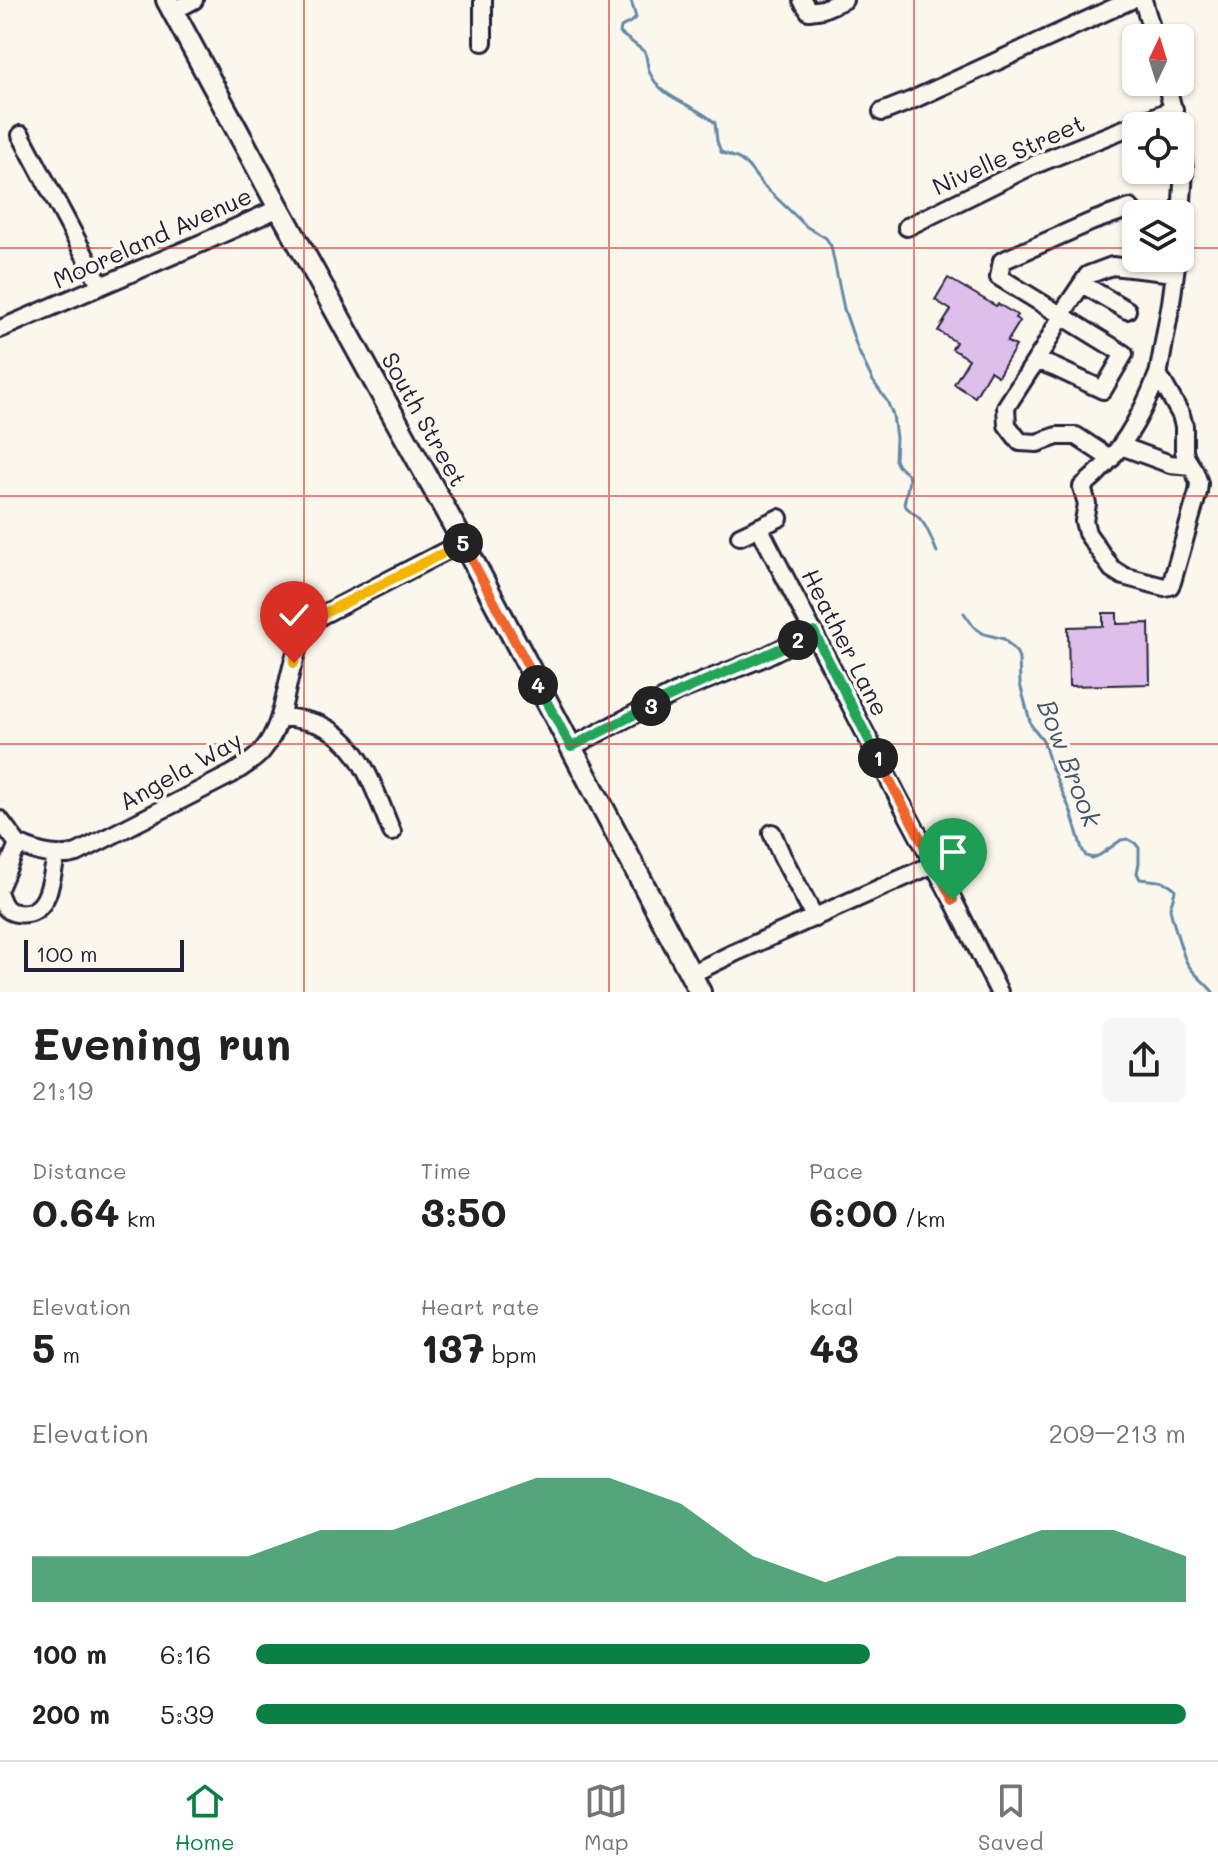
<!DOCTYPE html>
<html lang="en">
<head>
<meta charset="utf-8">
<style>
	body { margin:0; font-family:Mali,sans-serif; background:#f6f6f6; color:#222; height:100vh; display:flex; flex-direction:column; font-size:30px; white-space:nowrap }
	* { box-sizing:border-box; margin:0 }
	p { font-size:26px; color:#767676 }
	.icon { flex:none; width:44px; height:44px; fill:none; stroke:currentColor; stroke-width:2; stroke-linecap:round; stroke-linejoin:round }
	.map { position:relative; height:992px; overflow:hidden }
	.details { display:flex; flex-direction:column; background:#fff; flex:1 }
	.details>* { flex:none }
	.needle { width:52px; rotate:4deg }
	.tools { position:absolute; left:1122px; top:24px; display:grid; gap:16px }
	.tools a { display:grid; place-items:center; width:72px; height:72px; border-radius:12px; background:#fff; box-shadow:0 2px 6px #0004; font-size:40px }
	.scale { position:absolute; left:24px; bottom:20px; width:160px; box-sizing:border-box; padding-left:8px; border:4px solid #22223b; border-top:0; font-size:22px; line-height:28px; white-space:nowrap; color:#22223b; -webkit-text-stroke:6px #fbf7ec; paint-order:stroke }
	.pin { position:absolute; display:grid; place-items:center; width:68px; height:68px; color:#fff; margin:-82px -34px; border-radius:50% 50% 50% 0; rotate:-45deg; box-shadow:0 0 8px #0007 }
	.pin .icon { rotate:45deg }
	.km { position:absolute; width:40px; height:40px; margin:-20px; border-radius:50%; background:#222; color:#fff; font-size:22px; line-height:40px; text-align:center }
	.round { display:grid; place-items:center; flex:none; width:84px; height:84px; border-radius:12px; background:#f6f6f6 }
	.headline { display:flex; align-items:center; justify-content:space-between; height:136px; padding:0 32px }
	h1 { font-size:44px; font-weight:700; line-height:60px }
	.figures { display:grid; grid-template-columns:repeat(3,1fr); gap:12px; height:136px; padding:8px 32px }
	.figures div { display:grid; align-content:center }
	.figures b { font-size:40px; font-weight:700 }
	.figures small { font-size:22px; font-weight:400 }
	.figures p { font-size:22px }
	.chart { height:224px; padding:16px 32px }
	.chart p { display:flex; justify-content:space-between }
	.chart svg { width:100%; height:144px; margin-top:8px; fill:#0b8043; opacity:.7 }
	ul { padding:0 32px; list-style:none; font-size:26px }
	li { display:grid; grid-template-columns:128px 96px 1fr; align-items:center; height:60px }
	li i { height:20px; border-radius:10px; background:#0b8043 }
	.dock { display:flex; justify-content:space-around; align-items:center; height:112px; border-top:2px solid #e0e0e0; background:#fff; font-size:22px; color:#767676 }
	.dock a { display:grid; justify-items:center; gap:4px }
	.dock .selected { color:#0b8043 }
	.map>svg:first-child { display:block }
</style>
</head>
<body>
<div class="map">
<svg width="1218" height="992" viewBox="0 0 1218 992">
	<rect width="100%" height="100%" fill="#fbf7ec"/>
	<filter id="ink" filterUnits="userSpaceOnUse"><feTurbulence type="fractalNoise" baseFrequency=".0125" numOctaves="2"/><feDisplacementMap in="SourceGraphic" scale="16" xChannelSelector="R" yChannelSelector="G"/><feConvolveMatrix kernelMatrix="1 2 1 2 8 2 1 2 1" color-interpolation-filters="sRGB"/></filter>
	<g filter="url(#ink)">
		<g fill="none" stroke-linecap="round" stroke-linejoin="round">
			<path stroke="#6389a8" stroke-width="3" d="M631 0 636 18C631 23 627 23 621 27L620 33 645 52C647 58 647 65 649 71 661 101 695 103 715 123L717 141 721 152 739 159 748 166 762 184 807 227 826 238 831 246 844 309 858 350 873 381 887 401 893 415 896 438 895 460 898 466 908 474 909 481 904 504C909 512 914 512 920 519 928 527 932 541 937 552
				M964 613 974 627 984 634 1004 639 1017 653 1019 659 1020 684 1031 725 1043 740 1051 766 1071 812 1082 849 1086 856 1092 858 1100 855 1121 840 1128 839 1135 843 1139 848V863L1137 873 1140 879C1153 881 1166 879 1175 889 1175 896 1171 901 1170 908 1170 912 1184 959 1187 963 1193 974 1205 982 1213 992"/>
		</g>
		<path fill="#debfec" stroke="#22223b" stroke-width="2" d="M948 278 996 306 998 304 1017 315 1015 318 1020 321 1007 342 1016 346 998 376 990 371 975 397 954 384 969 359 952 349 956 342 938 331 951 310 935 300Z
			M1103 613H1117V624L1149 623 1150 684 1069 686 1068 627 1103 626Z"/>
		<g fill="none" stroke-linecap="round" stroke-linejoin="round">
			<g stroke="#22223b" stroke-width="22">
				<path id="minor" d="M802 0 809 11 823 9 844 0
					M1143 0 1154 38
					M173 11 194 0
					M483 42V0
					M1166 82 1177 126
					M882 112 910 101 1131 0
					M21 135 101 286
					M1180 140 1184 170 1180 230
					M907 227 1029 167 1174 109
					M1133 268 1136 244
					M1082 284 1127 310
					M0 329 204 242 279 208
					M1036 360 1056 368 1103 390 1124 354 999 277 1002 261 1093 221 1130 208 1136 215
					M1158 374 1181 415 1184 426V451L1186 458 1195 472 1199 483 1198 492 1172 582 1170 586 1164 587 1123 576 1112 569 1087 533 1084 521 1087 504 1082 487C1119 457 1141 418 1158 374L1159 370 1171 303 1177 258
					M1121 446 1170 464 1191 466
					M1111 459 1076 436H1057L1037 443 1020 442 1007 425 1006 407 1044 348 1067 306 1088 275 1112 266 1175 273
					M759 527 897 795 953 900 999 992
					M740 536 779 518
					M280 716C292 718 306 720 318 724 362 741 375 792 392 832
					M571 747 679 691 760 659 814 632
					M0 820 18 844
					M772 833 782 856 815 918
					M0 886 18 844C37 853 57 859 77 853L232 774C242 767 254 761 262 751 295 712 280 650 320 616L463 542
					M0 897C3 906 7 912 17 913 50 918 51 878 56 856
					M691 974 734 953 934 864"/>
			</g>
			<g stroke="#22223b" stroke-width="26">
				<path id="major" d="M167 0 279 208 463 542 700 992"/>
			</g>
			<use href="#minor" stroke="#fbf7ec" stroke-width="16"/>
			<use href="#major" stroke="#fbf7ec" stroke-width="20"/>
		</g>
	</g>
	<g fill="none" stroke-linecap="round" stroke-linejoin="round" filter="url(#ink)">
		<g stroke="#fff" stroke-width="16">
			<path id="split-1" d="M878 758 953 900"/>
		</g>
		<g stroke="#fff" stroke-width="16">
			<path id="split-2" d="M798 640 814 632 878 758"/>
		</g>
		<g stroke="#fff" stroke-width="16">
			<path id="split-3" d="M651 706C699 681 750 664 798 640"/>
		</g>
		<g stroke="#fff" stroke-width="16">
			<path id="split-4" d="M538 685 571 747 651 706"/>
		</g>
		<g stroke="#fff" stroke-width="16">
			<path id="split-5" d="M463 543 538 685"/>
		</g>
		<g stroke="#fff" stroke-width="16">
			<path id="split-6" d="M321 615 463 543"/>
		</g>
		<g stroke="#fff" stroke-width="16">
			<path id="split-7" d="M294 663C298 643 305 628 321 615"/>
		</g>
		<use href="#split-1" stroke="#f0652b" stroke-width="10"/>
		<use href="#split-2" stroke="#22a559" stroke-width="10"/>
		<use href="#split-3" stroke="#22a559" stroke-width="10"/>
		<use href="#split-4" stroke="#22a559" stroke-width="10"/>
		<use href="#split-5" stroke="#f0652b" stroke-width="10"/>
		<use href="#split-6" stroke="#f5b400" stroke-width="10"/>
		<use href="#split-7" stroke="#f5b400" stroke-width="10"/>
	</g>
	<path fill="none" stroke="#d62828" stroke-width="2" stroke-opacity="0.55" d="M304 0V992M609 0V992M914 0V992M0 248H1136M1180 248H1218M0 496H1218M0 744H1218"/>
	<g text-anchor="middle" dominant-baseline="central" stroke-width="7" stroke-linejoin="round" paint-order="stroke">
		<g font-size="24" fill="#22223b" stroke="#fbf7ec">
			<text transform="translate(1008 154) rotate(-24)">Nivelle Street</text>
			<text transform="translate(152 237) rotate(-24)">Mooreland Avenue</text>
			<text transform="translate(425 419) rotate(61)">South Street</text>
			<text transform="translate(846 642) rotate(63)">Heather Lane</text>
			<text transform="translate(180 770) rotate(-29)">Angela Way</text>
		</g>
		<g font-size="26" font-style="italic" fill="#435571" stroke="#fbf7ec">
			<text transform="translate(1070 763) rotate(69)">Bow Brook</text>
		</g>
	</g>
</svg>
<div class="tools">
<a><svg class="needle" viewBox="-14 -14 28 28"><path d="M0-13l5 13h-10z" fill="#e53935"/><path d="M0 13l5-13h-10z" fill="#767676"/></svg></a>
<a><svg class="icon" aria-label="locate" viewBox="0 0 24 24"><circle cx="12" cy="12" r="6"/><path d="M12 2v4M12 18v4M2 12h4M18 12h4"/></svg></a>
<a><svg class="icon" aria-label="layers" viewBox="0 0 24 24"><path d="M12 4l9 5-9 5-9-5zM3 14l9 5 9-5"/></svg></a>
</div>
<div class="scale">100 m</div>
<div class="pin" style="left:953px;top:900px;background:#1e9e55"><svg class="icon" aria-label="arrive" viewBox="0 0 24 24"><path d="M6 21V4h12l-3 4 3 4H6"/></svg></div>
<div class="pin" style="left:294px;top:663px;background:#d93025"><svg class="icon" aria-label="check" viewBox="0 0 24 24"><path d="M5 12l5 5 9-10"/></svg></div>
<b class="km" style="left:878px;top:758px">1</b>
<b class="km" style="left:798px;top:640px">2</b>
<b class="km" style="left:651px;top:706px">3</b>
<b class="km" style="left:538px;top:685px">4</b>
<b class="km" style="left:463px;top:543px">5</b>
</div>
<section class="details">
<div class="headline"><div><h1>Evening run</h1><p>21:19</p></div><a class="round"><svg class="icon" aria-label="share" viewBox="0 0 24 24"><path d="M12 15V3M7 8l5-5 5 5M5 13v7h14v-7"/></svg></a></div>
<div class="figures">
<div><p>Distance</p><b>0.64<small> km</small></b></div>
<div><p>Time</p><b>3:50</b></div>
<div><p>Pace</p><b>6:00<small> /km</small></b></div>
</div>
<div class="figures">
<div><p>Elevation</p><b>5<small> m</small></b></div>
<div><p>Heart rate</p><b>137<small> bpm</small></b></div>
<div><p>kcal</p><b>43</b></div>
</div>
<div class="chart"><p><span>Elevation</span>209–213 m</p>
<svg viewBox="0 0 160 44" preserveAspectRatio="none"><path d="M0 44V30L10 30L20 30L30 30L40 22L50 22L60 14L70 6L80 6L90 14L100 30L110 38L120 30L130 30L140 22L150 22L160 30V44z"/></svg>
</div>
<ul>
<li><b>100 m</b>6:16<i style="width:66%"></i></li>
<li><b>200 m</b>5:39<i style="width:100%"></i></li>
</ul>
</section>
<nav class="dock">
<a class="selected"><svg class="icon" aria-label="home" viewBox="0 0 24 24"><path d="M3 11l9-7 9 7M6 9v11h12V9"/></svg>Home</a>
<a><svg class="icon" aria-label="map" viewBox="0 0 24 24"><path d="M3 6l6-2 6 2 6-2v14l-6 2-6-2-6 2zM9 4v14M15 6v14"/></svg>Map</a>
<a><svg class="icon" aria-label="saved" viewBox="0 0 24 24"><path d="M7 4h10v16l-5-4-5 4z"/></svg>Saved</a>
</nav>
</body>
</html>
